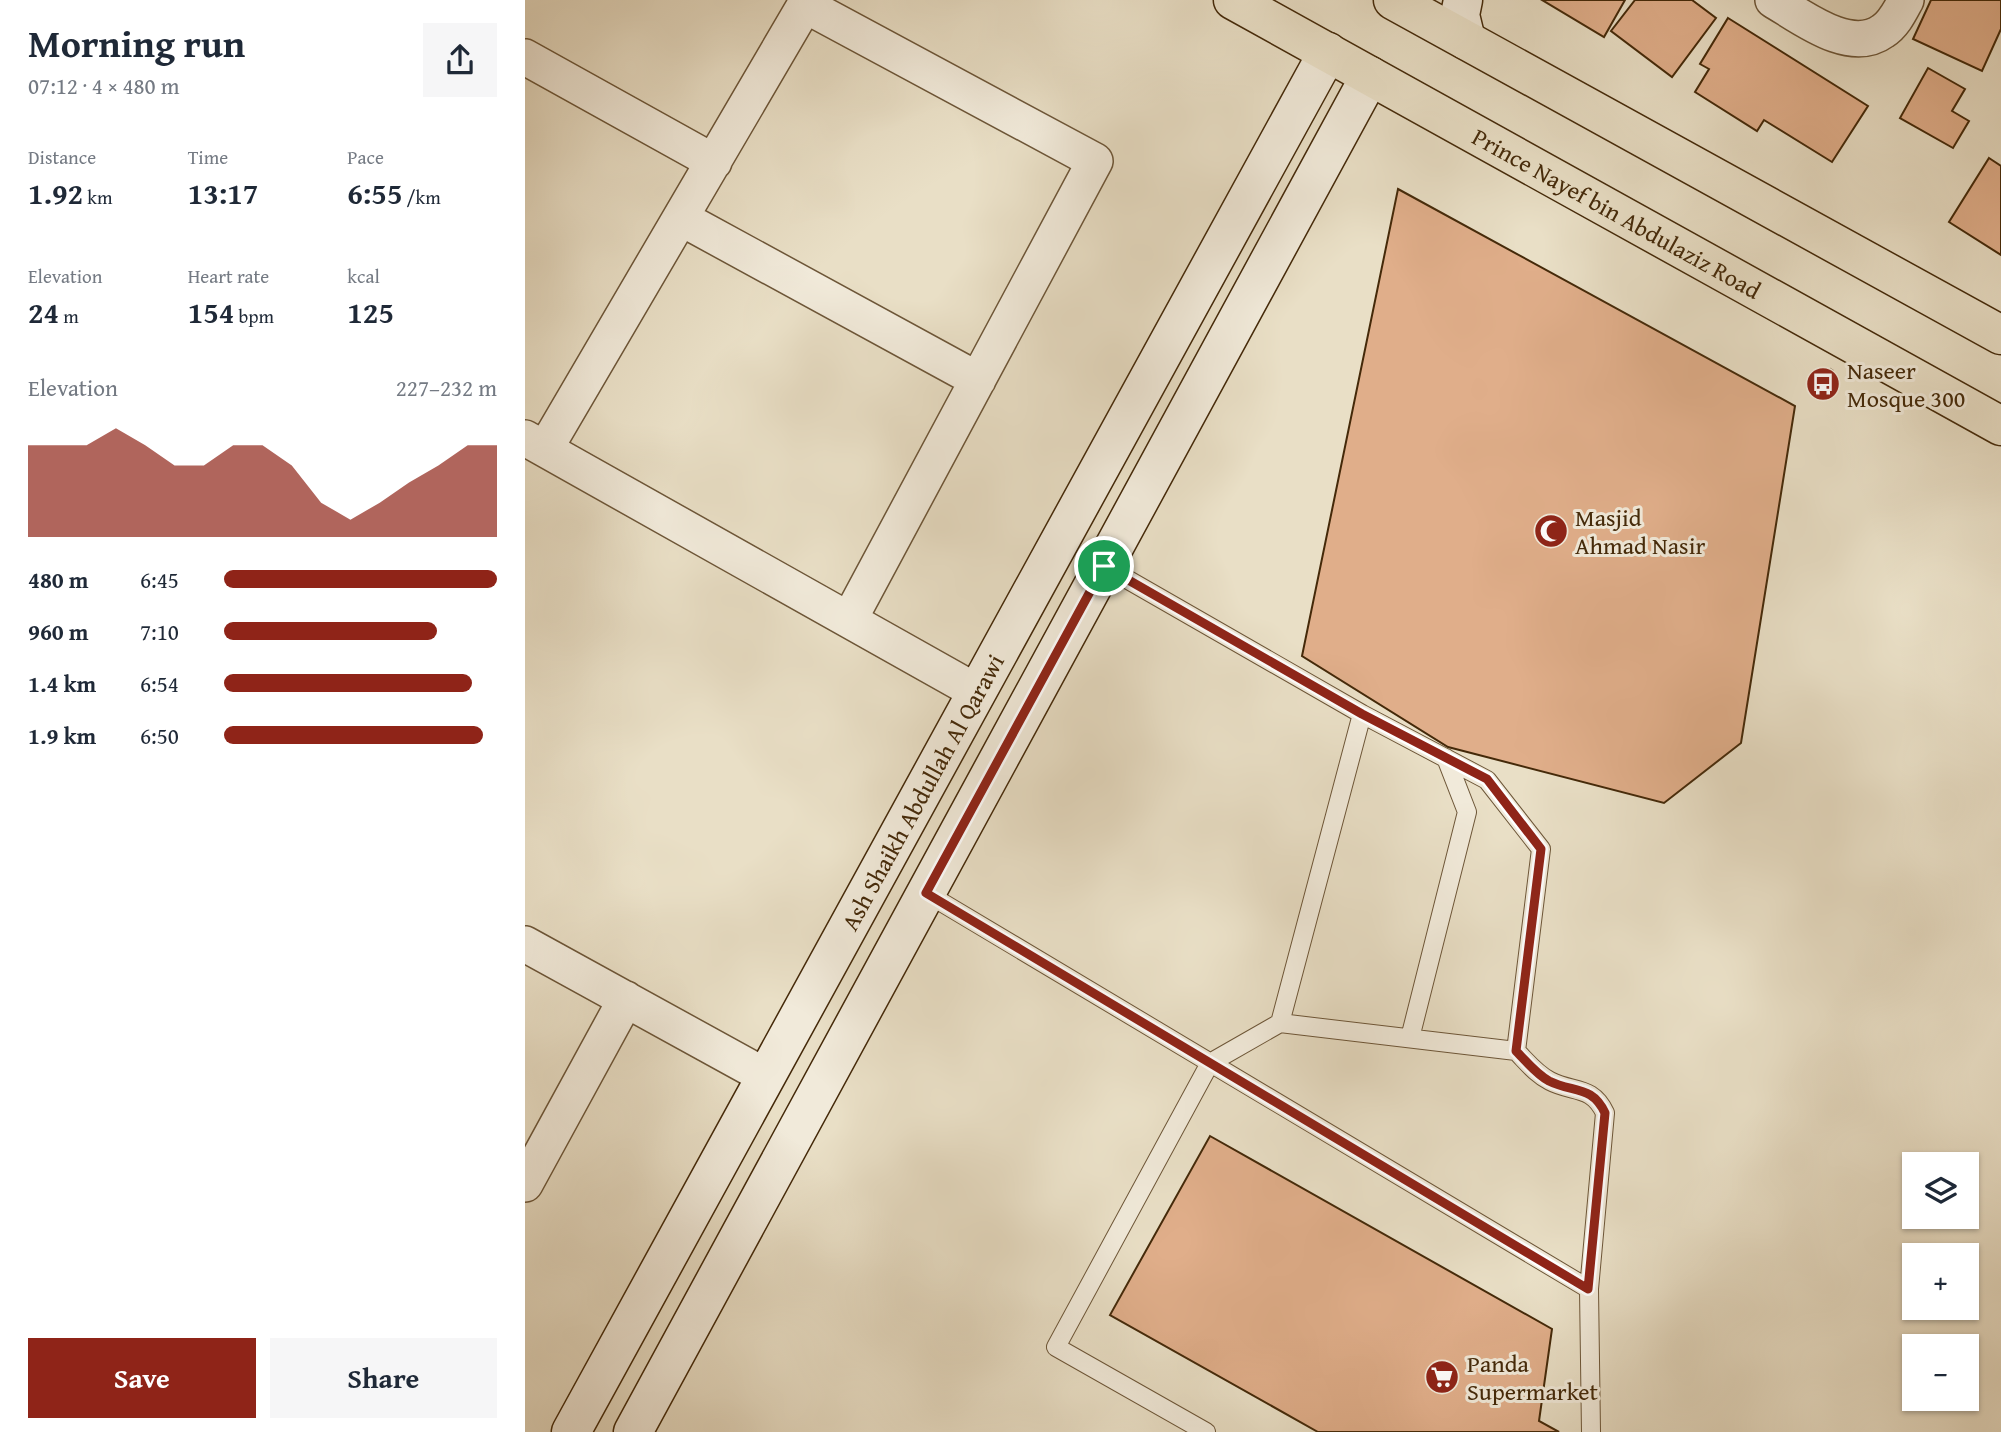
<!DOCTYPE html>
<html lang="en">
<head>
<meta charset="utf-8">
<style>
	body { margin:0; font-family:"Gentium Book Plus",serif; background:#f6f6f7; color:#1f2937; height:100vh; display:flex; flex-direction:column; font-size:26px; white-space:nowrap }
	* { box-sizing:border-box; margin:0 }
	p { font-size:23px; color:#747a83 }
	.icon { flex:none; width:38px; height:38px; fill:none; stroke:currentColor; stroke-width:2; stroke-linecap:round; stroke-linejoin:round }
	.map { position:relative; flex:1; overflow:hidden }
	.details { display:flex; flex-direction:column; background:#fff; width:525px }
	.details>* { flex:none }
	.buttons { position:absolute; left:1377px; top:1152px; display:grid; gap:14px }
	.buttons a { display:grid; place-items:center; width:77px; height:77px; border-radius:0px; background:#fff; box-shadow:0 2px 5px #0004; font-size:35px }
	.pin { position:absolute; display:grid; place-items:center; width:60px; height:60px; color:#fff; margin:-30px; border:4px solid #fff; border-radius:50%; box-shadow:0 2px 7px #0007 }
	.round { display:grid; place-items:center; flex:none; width:74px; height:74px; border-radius:0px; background:#f6f6f7 }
	.overview { display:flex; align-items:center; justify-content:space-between; height:119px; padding:0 28px }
	h1 { font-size:38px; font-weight:600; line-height:52px }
	.stats { display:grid; grid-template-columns:repeat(3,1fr); gap:10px; height:119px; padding:7px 28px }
	.stats div { display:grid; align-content:center }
	.stats b { font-size:30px; font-weight:600 }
	.stats small { font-size:19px; font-weight:400 }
	.stats p { font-size:19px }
	.chart { height:196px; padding:14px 28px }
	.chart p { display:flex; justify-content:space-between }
	.chart svg { width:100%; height:126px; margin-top:7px; fill:#8f2418; opacity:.7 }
	.action { display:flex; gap:14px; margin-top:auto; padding:14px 28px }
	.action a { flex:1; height:80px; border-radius:0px; background:#8f2418; color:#fff; font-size:28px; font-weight:600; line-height:80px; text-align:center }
	.action a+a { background:#f6f6f7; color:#1f2937 }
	ul { padding:0 28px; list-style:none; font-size:23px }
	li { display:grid; grid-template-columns:112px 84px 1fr; align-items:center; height:52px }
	li i { height:18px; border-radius:9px; background:#8f2418 }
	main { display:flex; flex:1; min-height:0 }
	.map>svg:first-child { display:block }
</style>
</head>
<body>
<main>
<section class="details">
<div class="overview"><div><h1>Morning run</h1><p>07:12 · 4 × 480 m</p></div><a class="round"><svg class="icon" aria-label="share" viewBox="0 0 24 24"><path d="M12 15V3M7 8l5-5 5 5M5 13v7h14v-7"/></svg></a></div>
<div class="stats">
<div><p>Distance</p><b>1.92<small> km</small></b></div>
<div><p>Time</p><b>13:17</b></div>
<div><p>Pace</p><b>6:55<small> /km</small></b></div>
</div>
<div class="stats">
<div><p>Elevation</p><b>24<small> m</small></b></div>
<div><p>Heart rate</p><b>154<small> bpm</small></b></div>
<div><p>kcal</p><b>125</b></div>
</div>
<div class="chart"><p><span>Elevation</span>227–232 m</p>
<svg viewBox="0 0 160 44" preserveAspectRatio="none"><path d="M0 44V12L10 12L20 12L30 6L40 12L50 19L60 19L70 12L80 12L90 19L100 32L110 38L120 32L130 25L140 19L150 12L160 12V44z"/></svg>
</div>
<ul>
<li><b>480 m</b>6:45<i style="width:100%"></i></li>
<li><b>960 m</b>7:10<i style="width:78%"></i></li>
<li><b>1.4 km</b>6:54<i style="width:91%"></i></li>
<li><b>1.9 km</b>6:50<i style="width:95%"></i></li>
</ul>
<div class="action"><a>Save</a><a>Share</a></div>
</section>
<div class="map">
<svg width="1476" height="1432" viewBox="0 0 1476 1432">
	<rect width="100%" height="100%" fill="#e9dfc6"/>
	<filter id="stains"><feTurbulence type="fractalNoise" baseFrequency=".00286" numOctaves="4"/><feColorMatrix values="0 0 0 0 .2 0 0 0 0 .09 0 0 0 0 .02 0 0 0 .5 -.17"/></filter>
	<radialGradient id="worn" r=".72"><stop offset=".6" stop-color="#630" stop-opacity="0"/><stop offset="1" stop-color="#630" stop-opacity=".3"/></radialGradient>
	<path fill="#e0ae8a" stroke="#442909" stroke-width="2" d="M1017 0H1100L1079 37Z
		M1110 0H1167L1191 18 1147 77 1086 31Z
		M1406 0H1476V29L1457 71 1388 39Z
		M1203 18 1343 106 1307 162 1239 120 1232 131 1170 92 1184 69 1175 64Z
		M1403 68 1440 89 1427 111 1444 121 1428 148 1375 118Z
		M1464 158 1476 166V255L1424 222Z
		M873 189 1270 406 1216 743 1139 803 923 747 777 656Z
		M685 1136 1027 1329 1014 1421 1034 1432H793L585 1315Z"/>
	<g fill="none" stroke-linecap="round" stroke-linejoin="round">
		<g stroke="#6d5638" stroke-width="20">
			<path id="lane" d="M579 566 837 714 755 1023 685 1063 531 1347 681 1432
				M401 893 1064 1289 1066 1432
				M755 1023 991 1051 1016 849 962 780 837 714
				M885 1038 942 812 921 758
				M991 1051C1002 1062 1011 1074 1025 1081 1048 1093 1067 1085 1080 1113L1064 1289"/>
		</g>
		<g stroke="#6d5638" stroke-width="38">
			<path id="street" d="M1248 0C1277 17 1325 55 1358 31 1369 24 1375 11 1381 0
				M0 57 189 162
				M156 218 453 380
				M0 438 452 692
				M20 449 280 5 570 161 324 620
				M0 944 240 1076
				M0 1184 101 999"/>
		</g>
		<g stroke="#442909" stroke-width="41">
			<g id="secondary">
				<path d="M938 0 935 15 941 40"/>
				<path id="s1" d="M46 1432 803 52"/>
				<path d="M108 1432 845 76"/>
			</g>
		</g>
		<g stroke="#442909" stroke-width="41">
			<g id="primary">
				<path id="s2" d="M708 0 1476 426"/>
				<path d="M868 0 1476 335"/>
			</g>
		</g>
		<path stroke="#442909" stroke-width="4.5" stroke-dasharray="2 3.5" stroke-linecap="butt" d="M1298 384 1307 369"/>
		<use href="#lane" stroke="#f1eada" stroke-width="18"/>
		<use href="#street" stroke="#f1eada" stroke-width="35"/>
		<use href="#secondary" stroke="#f1eada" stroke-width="38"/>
		<use href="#primary" stroke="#e9dfc6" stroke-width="38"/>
	</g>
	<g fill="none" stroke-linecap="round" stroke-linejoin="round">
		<g stroke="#fff" stroke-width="14">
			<path id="route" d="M579 566 837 714 962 779 1016 849 991 1051C1002 1062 1011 1074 1024 1081 1048 1093 1067 1085 1080 1113L1063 1289 401 893Z"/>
		</g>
		<use href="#route" stroke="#8f2418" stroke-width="9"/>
	</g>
	<defs>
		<g id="bus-disc" transform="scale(1.75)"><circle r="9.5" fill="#8f2418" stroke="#f1eada"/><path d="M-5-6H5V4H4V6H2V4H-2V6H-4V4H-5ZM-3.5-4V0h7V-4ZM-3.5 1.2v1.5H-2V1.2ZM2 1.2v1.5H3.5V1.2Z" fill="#fff"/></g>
		<g id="mosque-disc" transform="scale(1.75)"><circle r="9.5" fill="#8f2418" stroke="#f1eada"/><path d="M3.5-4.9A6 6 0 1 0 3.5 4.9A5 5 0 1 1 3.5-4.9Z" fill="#fff"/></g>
		<g id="supermarket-disc" transform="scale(1.75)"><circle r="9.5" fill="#8f2418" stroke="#f1eada"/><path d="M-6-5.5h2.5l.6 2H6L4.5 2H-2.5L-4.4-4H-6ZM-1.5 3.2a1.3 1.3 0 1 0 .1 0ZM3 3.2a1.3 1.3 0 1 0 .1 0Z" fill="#fff"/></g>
	</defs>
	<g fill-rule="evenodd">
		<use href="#bus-disc" x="1298" y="384"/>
		<use href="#mosque-disc" x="1026" y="531"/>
		<use href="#supermarket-disc" x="917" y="1377"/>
	</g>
	<g text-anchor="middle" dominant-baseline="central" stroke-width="6" stroke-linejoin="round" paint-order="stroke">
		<g font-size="24" fill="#442909" stroke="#f1eada">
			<text stroke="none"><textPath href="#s2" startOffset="439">Prince Nayef bin Abdulaziz Road</textPath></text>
			<text stroke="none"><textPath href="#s1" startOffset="730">Ash Shaikh Abdullah Al Qarawi</textPath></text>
		</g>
		<g font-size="24" fill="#442909" stroke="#f1eada" text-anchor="start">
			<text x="1322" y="370">Naseer<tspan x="1322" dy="28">Mosque 300</tspan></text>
			<text x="1050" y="517">Masjid<tspan x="1050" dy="28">Ahmad Nasir</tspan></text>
			<text x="942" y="1363">Panda<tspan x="942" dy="28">Supermarket</tspan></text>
		</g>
	</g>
	<rect width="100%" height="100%" filter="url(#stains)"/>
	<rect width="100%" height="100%" fill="url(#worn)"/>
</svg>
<div class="buttons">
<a><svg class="icon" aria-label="layers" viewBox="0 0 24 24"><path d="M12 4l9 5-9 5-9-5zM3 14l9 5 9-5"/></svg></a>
<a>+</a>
<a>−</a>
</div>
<div class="pin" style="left:579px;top:566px;background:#1e9e55"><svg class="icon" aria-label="arrive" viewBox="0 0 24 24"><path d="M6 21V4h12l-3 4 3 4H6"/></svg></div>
</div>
</main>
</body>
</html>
